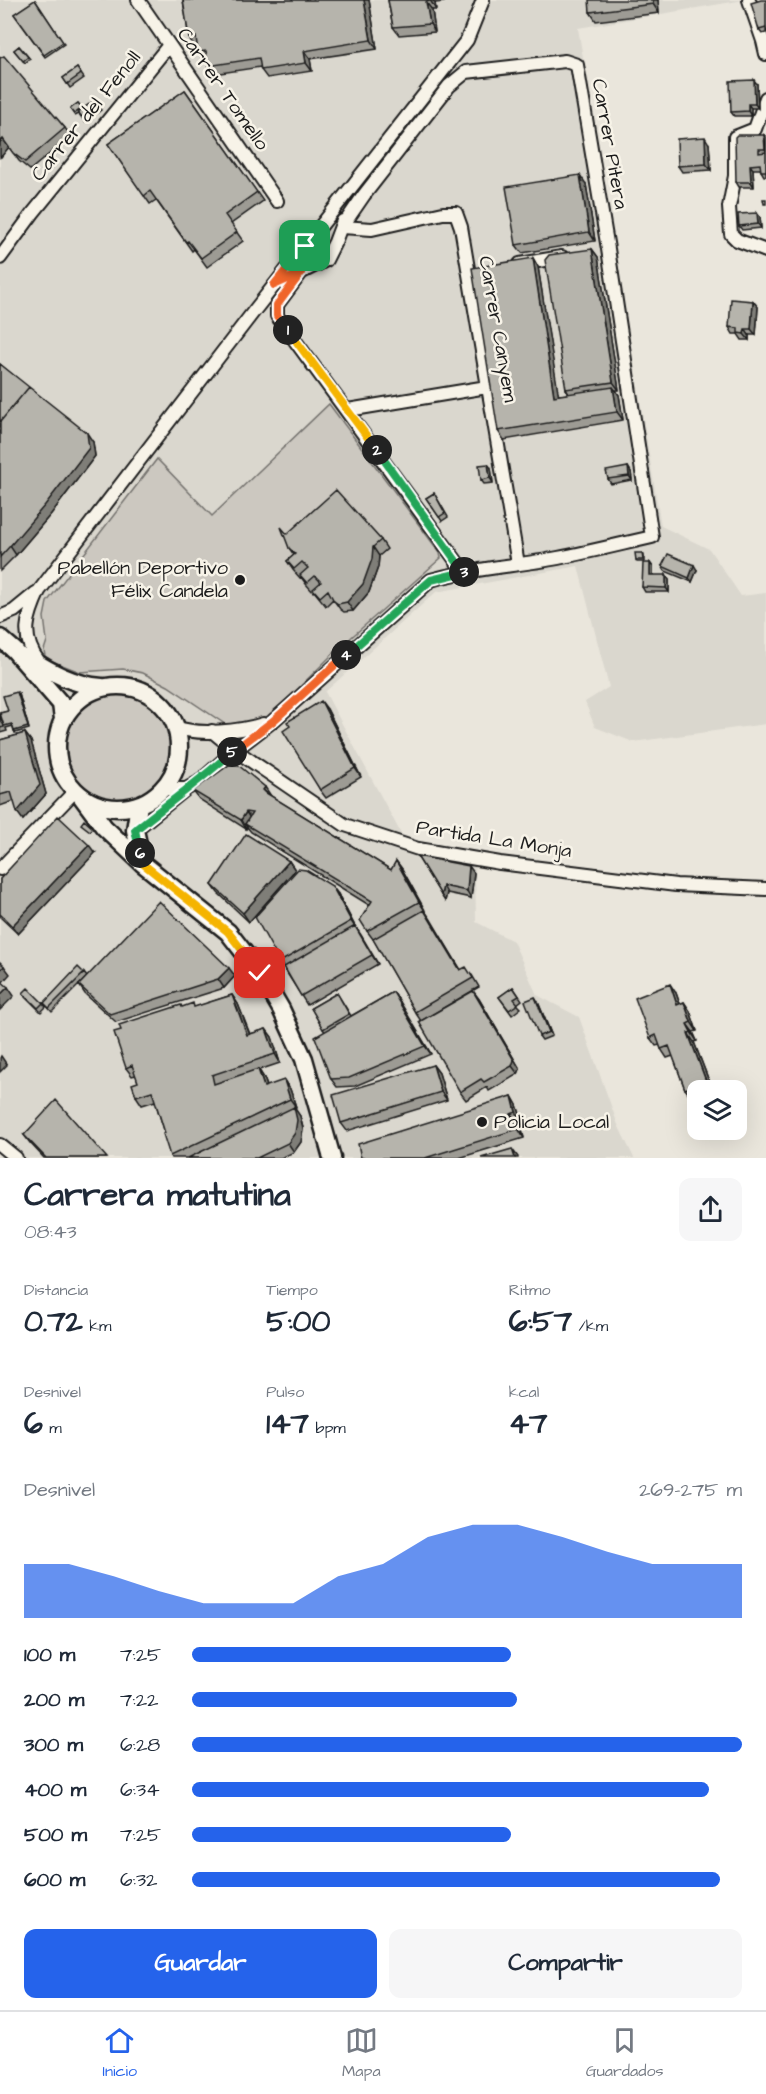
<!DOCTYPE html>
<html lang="es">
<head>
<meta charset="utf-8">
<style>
	body { margin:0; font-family:"Architects Daughter",sans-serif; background:#f6f6f7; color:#1f2937; height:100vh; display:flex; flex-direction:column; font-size:22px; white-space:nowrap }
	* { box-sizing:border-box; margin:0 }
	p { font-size:20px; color:#747a83 }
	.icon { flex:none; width:33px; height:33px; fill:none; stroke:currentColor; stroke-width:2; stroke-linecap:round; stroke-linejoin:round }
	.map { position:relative; height:1158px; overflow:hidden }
	.sheet { display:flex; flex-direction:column; background:#fff; flex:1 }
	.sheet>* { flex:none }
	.fabs { position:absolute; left:687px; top:1080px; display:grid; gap:12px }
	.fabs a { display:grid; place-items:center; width:60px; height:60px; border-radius:12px; background:#fff; box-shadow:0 6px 24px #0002; font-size:30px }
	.pin { position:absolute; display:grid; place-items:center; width:51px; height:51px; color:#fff; margin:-26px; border-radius:12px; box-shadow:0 3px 9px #0006 }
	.km { position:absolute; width:30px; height:30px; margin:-15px; border-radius:50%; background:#222; color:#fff; font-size:16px; line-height:30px; text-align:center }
	.round { display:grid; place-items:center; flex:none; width:63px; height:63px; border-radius:12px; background:#f6f6f7 }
	.headline { display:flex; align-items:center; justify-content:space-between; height:102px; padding:0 24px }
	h1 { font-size:33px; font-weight:700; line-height:45px }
	.stats { display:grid; grid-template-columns:repeat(3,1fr); gap:9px; height:102px; padding:6px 24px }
	.stats div { display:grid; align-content:center }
	.stats b { font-size:30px; font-weight:700 }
	.stats small { font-size:16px; font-weight:400 }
	.stats p { font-size:16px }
	.chart { height:168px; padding:12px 24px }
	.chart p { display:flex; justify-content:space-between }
	.chart svg { width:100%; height:108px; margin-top:6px; fill:#2563eb; opacity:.7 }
	.cta { display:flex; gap:12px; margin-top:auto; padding:12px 24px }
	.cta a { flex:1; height:69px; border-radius:12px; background:#2563eb; color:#fff; font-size:24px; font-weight:700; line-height:69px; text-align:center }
	.cta a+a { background:#f6f6f7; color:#1f2937 }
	ul { padding:0 24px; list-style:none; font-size:20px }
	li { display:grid; grid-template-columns:96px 72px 1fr; align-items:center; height:45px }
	li i { height:15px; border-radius:8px; background:#2563eb }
	.tab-bar { display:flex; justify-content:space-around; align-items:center; height:84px; border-top:2px solid #e0e1e3; background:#fff; font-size:16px; color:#747a83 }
	.tab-bar a { display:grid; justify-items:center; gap:3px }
	.tab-bar .on { color:#2563eb }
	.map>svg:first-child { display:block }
</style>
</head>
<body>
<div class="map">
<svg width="766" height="1158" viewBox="0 0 766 1158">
	<rect width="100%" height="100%" fill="#eae6dc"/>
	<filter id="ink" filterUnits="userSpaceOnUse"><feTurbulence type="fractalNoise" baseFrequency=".0167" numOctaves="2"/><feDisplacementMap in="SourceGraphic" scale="12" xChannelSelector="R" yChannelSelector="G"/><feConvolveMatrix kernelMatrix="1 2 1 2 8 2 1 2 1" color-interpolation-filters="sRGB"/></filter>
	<g filter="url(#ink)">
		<path fill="#dad7ce" d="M0 0H744L578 28 661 526 709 549 741 596 766 593V724L633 742 595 727 585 702 609 687 578 566 436 592 325 692 413 856 475 867 476 922 513 941 537 995 579 1017 618 1125 634 1158H0Z"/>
		<path fill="#ccc8c0" stroke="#74726e" stroke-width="1.5" d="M329 404 440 553 441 558 337 650 268 718 243 725 225 724 168 686 143 673 123 669 80 672 52 661 45 656 44 650 47 641 44 617 47 602 157 459 212 516Z
			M65 747a53 53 0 1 1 106 0a53 53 0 1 1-106 0Z"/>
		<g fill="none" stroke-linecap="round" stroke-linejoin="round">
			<g stroke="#1c1c1c" stroke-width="16">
				<path id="street" d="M138 0 277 201
					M749 0 763 41 766 54
					M766 98 755 129 735 137V176L729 207 731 234 737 240 766 251
					M0 258 33 213 169 45
					M520 264 562 257
					M301 273 277 305V316L465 573
					M294 276 326 260 335 242 343 221
					M348 410 487 387
					M0 617 14 611 36 593
					M39 662C20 637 27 617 39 591L254 311 467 40 483 0
					M176 727C198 736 241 731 263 724
					M212 731 235 750 345 825 418 849 500 863 676 885 766 889
					M163 789H186L199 782 235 750 273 721 431 580C472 568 516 566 558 558 589 552 621 544 652 537L608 249 577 65 565 61 466 72 449 86 364 195 342 227 372 229 443 213H456L461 227 518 564
					M135 830 186 789
					M0 869 75 791
					M0 1145 16 1158"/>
			</g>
			<g stroke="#1c1c1c" stroke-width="21">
				<path id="secondary" d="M0 638 14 650 61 704 63 719
					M27 657C51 672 73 685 102 687
					M57 747a61 61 0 1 1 122 0a61 61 0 1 1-122 0Z
					M81 796 104 827 142 863 228 932 260 973 281 1009 304 1059 332 1158
					M139 805 135 830 142 863"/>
			</g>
			<use href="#street" stroke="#f7f3e8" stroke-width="12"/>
			<use href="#secondary" stroke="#f7f3e8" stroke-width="16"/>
		</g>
		<path fill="#9d9b94" stroke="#1c1c1c" stroke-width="1.5" d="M35 0 64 44 45 57 14 14Z
			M183 0H369L377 49 310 59 312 71 267 78 261 70 260 67 214 74 208 66 207 60 204 61 198 52V46L195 47 189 38Z
			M388 0H444V2L435 3 436 10H432L435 32 399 35 393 27Z
			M658 0 659 13 596 21 590 12Z
			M766 0V33L762 34 759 30Z
			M19 46 30 59 25 63 14 50Z
			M0 58 65 128 71 136 30 170 19 161 9 147 0 157Z
			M77 68 84 78 70 88 63 78Z
			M757 84 758 108H751V116H734L731 112Z
			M185 90 263 201 231 224 243 241 207 267 194 249 192 251 156 200 150 204 108 144Z
			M95 100 101 110 85 122 79 114 75 116 70 109 78 103 83 109Z
			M764 135 766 137V176H764L761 171 760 169H753L754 187H739L736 182Z
			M709 144 711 170 682 172 678 166Z
			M586 184 595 241 522 253 516 245Z
			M760 217 761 228 742 230 739 226Z
			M592 249 598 257 619 390H616L619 395 623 420 504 440 498 431 533 258 538 267 558 395 569 394 566 389Z
			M753 301 758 307 756 335H749V340H742L738 334H733L729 327Z
			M0 364 93 442 95 456 51 514 16 555 0 571Z
			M628 467 631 472 632 480 611 484 608 479Z
			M491 468 493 483 484 484 481 480Z
			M434 493 448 517 442 521 426 498Z
			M287 534 381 540 387 549 379 556 378 567 369 592 353 611 344 612 340 609 333 599 326 606 314 591 313 592 306 584 301 577 300 578 293 570 287 561 294 555 289 548Z
			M642 553 644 555V562H637L636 560Z
			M650 563 653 567V575L669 580V592H645L642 587Z
			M662 566 697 570 692 582 665 571Z
			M19 694 29 729 15 733 13 726 6 728 7 731 0 733V711L1 713 8 711Z
			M315 705 327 709 361 777 326 798 320 790 290 726Z
			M25 733 31 741 46 794 23 820 14 801 0 806V740Z
			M193 791 271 796 391 870 396 861 402 869 425 911 461 970 472 975 479 987 421 1021 415 1012 373 939 367 931 369 905 251 832 247 827 246 829 199 799Z
			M95 853 18 934 0 917V879Z
			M417 856 474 873 471 898 447 893 445 901Z
			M289 861 295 870 249 922 218 893 212 885Z
			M338 894 357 930 378 964 307 1005 280 962Z
			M84 973 87 977 52 1012 44 1003Z
			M235 976 224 988 116 1022 85 994 79 985Z
			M513 987 522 1000 517 1004 521 1008 512 1015 499 997Z
			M473 991 479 999 520 1069 518 1074 489 1091 487 1087 466 1100 460 1092Z
			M393 992 431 1054 355 1086 337 1087 331 1079 325 1032 311 1008 337 993 351 1016Z
			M23 993 43 1003 46 1007 41 1012 26 997Z
			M676 993 680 1004 684 1002 690 1011 697 1031 693 1032 697 1041 694 1042 712 1089 708 1090H698V1095L691 1097 685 1089 673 1056 667 1058 661 1049 660 1045 656 1046 650 1038Z
			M232 995 238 1004 250 1034 266 1029 272 1037 280 1063 259 1070 264 1078 267 1086 290 1089 296 1107 294 1108 300 1116 303 1128 301 1142 294 1152 281 1158H171L170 1156 165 1133 155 1101 142 1105 136 1096 138 1082 136 1075 132 1076 126 1068 183 1007H196Z
			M535 997 538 1002 552 1036 542 1040 539 1036Z
			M433 1065 439 1073 447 1100 347 1131 341 1123Z
			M512 1096 517 1105 522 1120 518 1122 521 1127 524 1138 459 1158H361Z
			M24 1135 107 1158H44L30 1143Z"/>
		<path fill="#7f7e78" stroke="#1c1c1c" stroke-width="1.5" d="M364 0H369L377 49 371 40Z
			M430 0H432L435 3 436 10Z
			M653 0H658L659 13 653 4Z
			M426 2 432 10 435 32 430 24Z
			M304 51 310 59 312 71 306 63Z
			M754 80 757 84 758 108 755 104Z
			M748 104 751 108V116L748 111Z
			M764 135 766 137V151L765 149Z
			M705 137 709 144 711 170 706 164Z
			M3 139 9 147 1 157 0 155V142Z
			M750 165 753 169 754 187 751 182Z
			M580 175 586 184 595 241 589 232Z
			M757 213 760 217 761 228 758 224Z
			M592 249 598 257 619 390 613 382Z
			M533 258 538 267 560 404 554 396Z
			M753 301 758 307 756 335 751 329Z
			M745 329 749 335V340L744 334Z
			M613 387 619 395 623 420 617 412Z
			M87 433 93 442 95 456 51 514 16 555 10 546Z
			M488 464 491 468 493 483 490 478Z
			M628 467 631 472 632 480 629 476Z
			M373 547 379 556 378 567 369 592 353 611 347 602Z
			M650 563 653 567V579L650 575Z
			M694 565 697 570 692 582 689 578Z
			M666 575 669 580V592L666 588Z
			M17 692 19 694 29 729 28 727Z
			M321 701 327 709 361 777 355 768Z
			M25 733 31 741 46 794 23 820 17 812Z
			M265 787 271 796 263 790Z
			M246 812 252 821 245 824 247 827 246 829 241 820Z
			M89 845 95 853 18 934 12 926Z
			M289 861 295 870 249 922 243 913Z
			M396 861 402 869 425 910 419 902Z
			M469 866 474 873 471 898 467 891Z
			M332 886 338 894 357 930 351 921Z
			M443 886 447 893 445 901 441 895Z
			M424 910 430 918 466 979 460 970Z
			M355 926 361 935 378 964 372 955Z
			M4 966 10 974 1 984 0 982V970Z
			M229 968 235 976 224 988 218 979Z
			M670 984 676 993 683 1013 677 1005Z
			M8 987 14 996 0 1010V995Z
			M473 991 479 999 520 1069 518 1074 512 1066Z
			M393 992 399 1000 431 1054 425 1046Z
			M232 995 238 1004 253 1043 247 1035Z
			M535 997 538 1002 552 1036 549 1032Z
			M684 1002 690 1011 697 1031 691 1022Z
			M687 1024 693 1032 697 1041 691 1032Z
			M266 1029 272 1037 280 1063 275 1054Z
			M688 1033 694 1042 712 1089 706 1081Z
			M1 1056 7 1065 0 1072V1058Z
			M433 1065 439 1073 447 1100 441 1092Z
			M258 1069 264 1078 270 1095 264 1087Z
			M284 1080 290 1089 296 1107 290 1099Z
			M512 1096 517 1105 522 1120 516 1112Z
			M294 1107 300 1116 303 1128 301 1142 294 1152 288 1143Z
			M511 1114 521 1127 524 1138 512 1119Z
			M512 1149 518 1157V1158H515Z"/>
		<path fill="#b6b4ac" stroke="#1c1c1c" stroke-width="1.5" d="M35 0 63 42 44 55 14 14Z
			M183 0H364L371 40 304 51 306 63 261 70 259 58 208 66 206 51 198 52 196 37 189 38Z
			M388 0H430V1L426 2 430 24 393 27Z
			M589 0H653V4L590 12Z
			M761 0H766V28L759 30 751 3Z
			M19 46 28 57 23 61 14 50Z
			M4 56 65 128 25 162 13 153 3 139 0 142V58Z
			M77 68 81 74 67 84 63 78Z
			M754 80 755 104H748V111L731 112 730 81Z
			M185 90 257 192 225 215 237 232 201 258 188 241 186 242 150 191 144 196 108 144Z
			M95 100 98 105 82 117 78 112Z
			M78 103 82 108 74 114 70 109Z
			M737 135H764L765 149H759V153L766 152V171H761L760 164 750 165 751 182H736L735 137Z
			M705 137 706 164 678 166 677 139Z
			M580 175 589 232 516 245 506 187Z
			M763 199H766V204H764Z
			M757 213 758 224 739 226 738 214Z
			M592 249 613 382 566 389 545 260 549 255Z
			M533 258 554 396 613 387 617 412 498 431 472 268Z
			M731 299 753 301 751 329H745L744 334 738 333V328L729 327Z
			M0 364 29 387 0 422Z
			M29 387 87 433 89 448 45 505 10 546 0 557V422Z
			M488 464 490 478 481 480 479 465Z
			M628 467 629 476 608 479 606 471Z
			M336 490 381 540 373 547 372 559 363 584 347 602 338 604 334 601 328 590 320 597 313 589 321 582 315 576 307 583 300 575 308 568 302 562 294 569 287 561 295 554 289 548 281 527 287 534Z
			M434 493 445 513 439 517 426 498Z
			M635 553H642L643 560H636Z
			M668 554 694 565 689 578 662 566Z
			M643 563H650V575H666V588L642 587Z
			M17 692 28 727 14 731 12 724 4 726 0 713 8 711 3 696Z
			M321 701 355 768 320 790 283 731 290 726 287 722Z
			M0 715 4 727 0 728Z
			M25 733 40 785 17 812 11 792 0 795V740Z
			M229 765H238L265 787 263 790 266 793 391 870 396 861 419 902 367 931 360 920 372 901 245 824 252 813 246 812 241 820 193 791Z
			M58 816 89 845 12 926 0 914V879Z
			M84 820 93 828 90 831 81 824Z
			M246 834 289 861 243 913 212 885Z
			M417 856 469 866 467 891 443 886 441 895Z
			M298 869 306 870 332 886 351 921 280 962 255 917Z
			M159 901 229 968 218 979 110 1014 79 985Z
			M424 910 460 970 466 967 473 978 415 1012 373 939Z
			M355 926 372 955 301 996 284 967Z
			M0 962 4 966 0 970Z
			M78 967 84 973 49 1008 44 1003Z
			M0 980 8 987 0 995Z
			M670 984 677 1005 684 1002 691 1022 687 1024 691 1032 688 1033 706 1081 685 1089 669 1046 661 1049 656 1035 650 1038 635 998Z
			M513 987 519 996 514 999 518 1004 509 1010 499 997Z
			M28 988 43 1003 38 1008 23 993Z
			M473 991 514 1060 512 1066 484 1082 481 1079 460 1092 419 1022Z
			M393 992 425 1046 349 1078 331 1079 315 1037Z
			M337 993 349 1014 323 1029 311 1008Z
			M232 995 247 1035 266 1029 275 1054 212 1075 214 1084 258 1069 264 1087 284 1080 290 1099 170 1156 163 1134 165 1133 152 1091 136 1096 132 1084 138 1082 132 1065 126 1068 114 1032 121 1030 119 1025 181 1005 182 1007 193 1003 194 1007Z
			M535 997 549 1032 539 1036 525 1001Z
			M433 1065 441 1092 341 1123 333 1095Z
			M512 1096 516 1112 511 1114 512 1119 515 1118 518 1129 425 1158H361L358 1144Z
			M56 1100 107 1158H46L24 1135Z
			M294 1107 297 1120 295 1133 288 1143 257 1158H188Z
			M512 1149 515 1158H481Z"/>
	</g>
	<g fill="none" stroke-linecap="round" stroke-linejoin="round" filter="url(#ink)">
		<g stroke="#fff" stroke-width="12">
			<path id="split-1" d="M288 330 277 316V305L301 273 274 285 305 246"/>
		</g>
		<g stroke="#fff" stroke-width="12">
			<path id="split-2" d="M288 330 377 450"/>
		</g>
		<g stroke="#fff" stroke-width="12">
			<path id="split-3" d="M377 450 464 572"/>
		</g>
		<g stroke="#fff" stroke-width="12">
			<path id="split-4" d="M346 655 431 580 464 572"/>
		</g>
		<g stroke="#fff" stroke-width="12">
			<path id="split-5" d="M232 752 273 721 346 655"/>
		</g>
		<g stroke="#fff" stroke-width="12">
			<path id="split-6" d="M140 853 135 830C167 804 201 780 232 752"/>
		</g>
		<g stroke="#fff" stroke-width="12">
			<path id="split-7" d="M140 853 142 863 228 932 260 973"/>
		</g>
		<use href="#split-1" stroke="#f0652b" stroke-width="8"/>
		<use href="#split-2" stroke="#f5b400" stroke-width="8"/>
		<use href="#split-3" stroke="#22a559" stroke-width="8"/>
		<use href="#split-4" stroke="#22a559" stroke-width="8"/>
		<use href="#split-5" stroke="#f0652b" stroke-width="8"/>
		<use href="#split-6" stroke="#22a559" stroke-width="8"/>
		<use href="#split-7" stroke="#f5b400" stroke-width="8"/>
	</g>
	<g fill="#1c1c1c" stroke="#f7f3e8" stroke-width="2">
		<circle cx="240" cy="580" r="6"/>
		<circle cx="482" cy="1122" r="6"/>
	</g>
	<g text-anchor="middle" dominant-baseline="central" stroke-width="5" stroke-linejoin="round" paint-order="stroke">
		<g font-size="20" fill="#1c1c1c" stroke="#f7f3e8">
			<text transform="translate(223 89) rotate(55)">Carrer Tomello</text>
			<text transform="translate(86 116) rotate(-51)">Carrer del Fenoll</text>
			<text transform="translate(610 144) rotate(80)">Carrer Pitera</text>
			<text transform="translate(498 329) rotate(80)">Carrer Canyem</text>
			<text transform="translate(494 839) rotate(9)">Partida La Monja</text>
		</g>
		<g font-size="20" fill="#1c1c1c" stroke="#f7f3e8" text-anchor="end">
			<text x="228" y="568">Pabellón Deportivo<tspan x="228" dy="23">Félix Candela</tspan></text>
			<text x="494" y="1122" text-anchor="start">Policia Local</text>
		</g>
	</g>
</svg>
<div class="fabs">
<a><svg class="icon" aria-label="layers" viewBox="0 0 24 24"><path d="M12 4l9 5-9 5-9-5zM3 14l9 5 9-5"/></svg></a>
</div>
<div class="pin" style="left:305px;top:246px;background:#1e9e55"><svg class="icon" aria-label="arrive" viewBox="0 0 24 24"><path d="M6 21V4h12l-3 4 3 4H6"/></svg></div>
<div class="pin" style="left:260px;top:973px;background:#d93025"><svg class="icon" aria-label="check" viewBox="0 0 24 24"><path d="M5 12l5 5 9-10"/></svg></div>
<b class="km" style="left:288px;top:330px">1</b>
<b class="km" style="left:377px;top:450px">2</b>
<b class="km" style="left:464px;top:572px">3</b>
<b class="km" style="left:346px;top:655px">4</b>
<b class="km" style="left:232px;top:752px">5</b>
<b class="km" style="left:140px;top:853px">6</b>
</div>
<section class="sheet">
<div class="headline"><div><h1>Carrera matutina</h1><p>08:43</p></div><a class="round"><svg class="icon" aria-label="share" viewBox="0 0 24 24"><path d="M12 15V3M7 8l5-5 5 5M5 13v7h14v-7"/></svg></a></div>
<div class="stats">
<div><p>Distancia</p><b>0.72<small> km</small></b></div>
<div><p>Tiempo</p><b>5:00</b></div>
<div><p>Ritmo</p><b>6:57<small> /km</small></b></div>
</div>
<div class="stats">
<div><p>Desnivel</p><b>6<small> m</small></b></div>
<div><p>Pulso</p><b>147<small> bpm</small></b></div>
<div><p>kcal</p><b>47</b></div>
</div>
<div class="chart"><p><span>Desnivel</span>269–275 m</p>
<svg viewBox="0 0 160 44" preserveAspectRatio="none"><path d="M0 44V22L10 22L20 27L30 33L40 38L50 38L60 38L70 27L80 22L90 11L100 6L110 6L120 11L130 17L140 22L150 22L160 22V44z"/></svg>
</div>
<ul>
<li><b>100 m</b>7:25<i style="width:58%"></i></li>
<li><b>200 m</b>7:22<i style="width:59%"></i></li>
<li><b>300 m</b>6:28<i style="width:100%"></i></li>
<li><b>400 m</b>6:34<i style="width:94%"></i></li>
<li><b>500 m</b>7:25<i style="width:58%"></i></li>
<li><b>600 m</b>6:32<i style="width:96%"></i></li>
</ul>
<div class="cta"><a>Guardar</a><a>Compartir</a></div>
</section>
<nav class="tab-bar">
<a class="on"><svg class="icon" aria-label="home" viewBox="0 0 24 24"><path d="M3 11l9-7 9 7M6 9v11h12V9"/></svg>Inicio</a>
<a><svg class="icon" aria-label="map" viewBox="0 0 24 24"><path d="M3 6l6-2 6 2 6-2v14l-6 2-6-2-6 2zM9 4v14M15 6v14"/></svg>Mapa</a>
<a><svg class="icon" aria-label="saved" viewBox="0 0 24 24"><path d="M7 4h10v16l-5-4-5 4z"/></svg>Guardados</a>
</nav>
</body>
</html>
